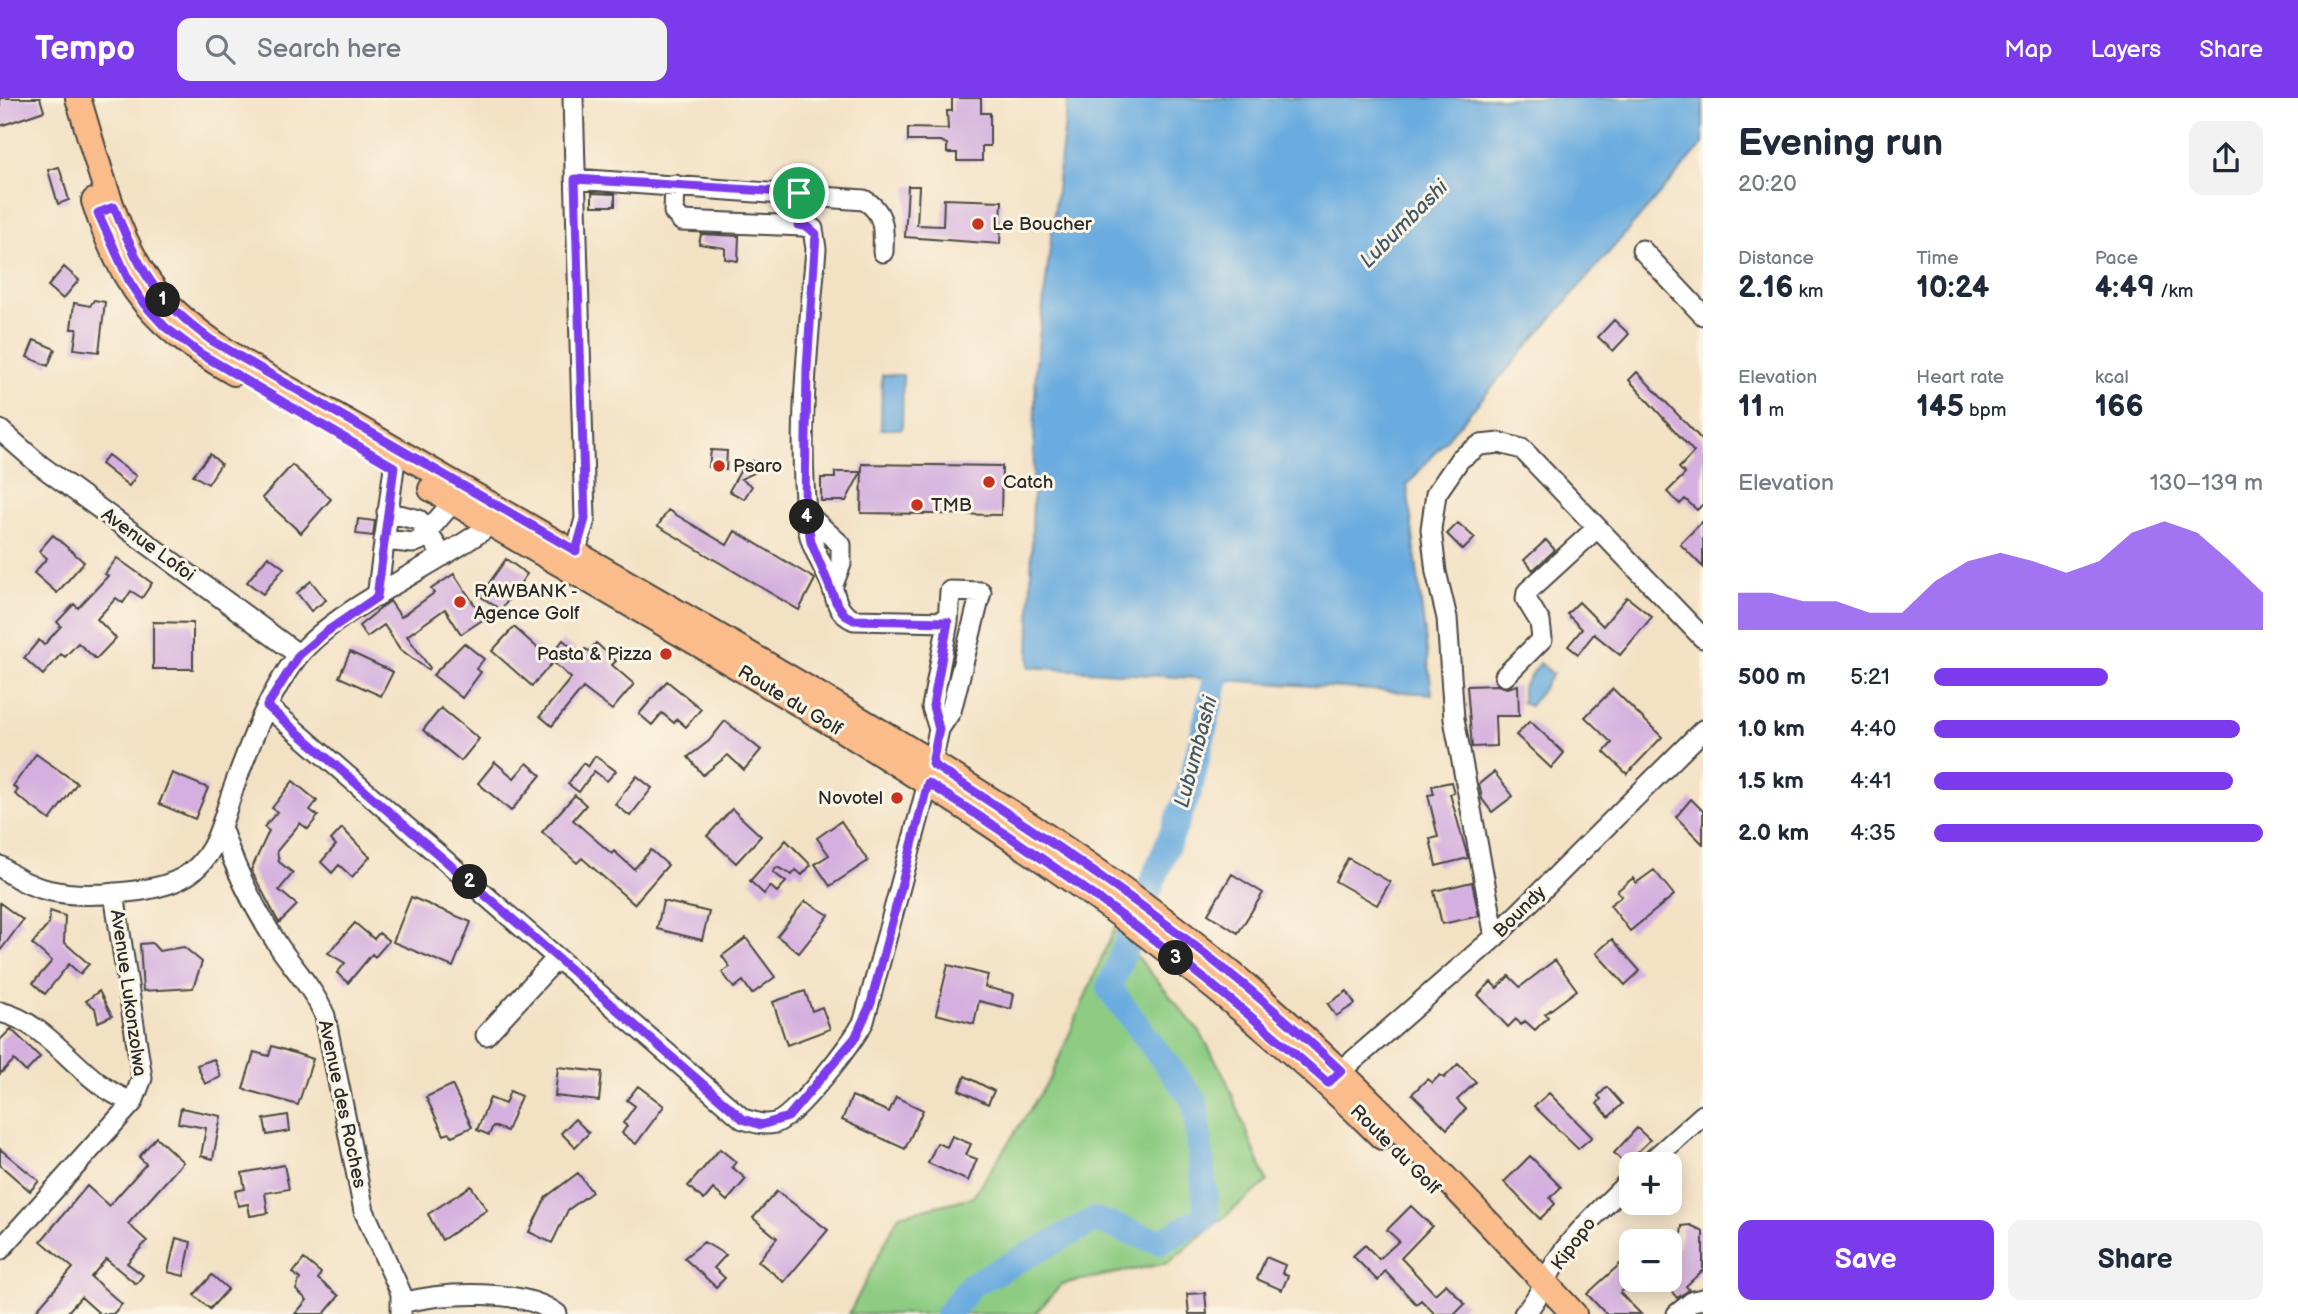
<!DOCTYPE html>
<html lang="en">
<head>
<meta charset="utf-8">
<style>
	body { margin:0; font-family:"Balsamiq Sans",sans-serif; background:#f2f2f3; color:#1f2937; height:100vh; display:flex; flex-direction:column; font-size:26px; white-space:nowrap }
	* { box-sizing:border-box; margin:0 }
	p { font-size:23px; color:#747a83 }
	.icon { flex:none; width:38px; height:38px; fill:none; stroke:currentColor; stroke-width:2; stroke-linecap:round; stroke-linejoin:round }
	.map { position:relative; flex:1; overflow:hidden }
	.details { display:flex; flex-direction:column; background:#fff; width:595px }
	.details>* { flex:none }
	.tools { position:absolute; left:1619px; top:1054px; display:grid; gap:14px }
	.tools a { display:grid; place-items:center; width:63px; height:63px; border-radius:14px; background:#fff; box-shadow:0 4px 18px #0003; font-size:35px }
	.pin { position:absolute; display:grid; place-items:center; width:60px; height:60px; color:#fff; margin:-30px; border:4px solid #fff; border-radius:50%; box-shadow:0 2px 7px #0007 }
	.km { position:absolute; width:35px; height:35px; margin:-18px; border-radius:50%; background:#222; color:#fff; font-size:19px; line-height:35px; text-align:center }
	.round { display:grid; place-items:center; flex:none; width:74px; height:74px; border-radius:14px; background:#f2f2f3 }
	.headline { display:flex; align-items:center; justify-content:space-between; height:119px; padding:0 35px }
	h1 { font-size:38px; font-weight:700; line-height:52px }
	.figures { display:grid; grid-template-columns:repeat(3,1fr); gap:10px; height:119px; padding:7px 35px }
	.figures div { display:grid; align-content:center }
	.figures b { font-size:30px; font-weight:700 }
	.figures small { font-size:19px; font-weight:400 }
	.figures p { font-size:19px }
	.chart { height:196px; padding:14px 35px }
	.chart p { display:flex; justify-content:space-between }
	.chart svg { width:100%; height:126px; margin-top:7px; fill:#7c3aed; opacity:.7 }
	.cta { display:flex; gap:14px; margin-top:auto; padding:14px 35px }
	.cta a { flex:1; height:80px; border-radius:14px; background:#7c3aed; color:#fff; font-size:28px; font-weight:700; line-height:80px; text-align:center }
	.cta a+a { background:#f2f2f3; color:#1f2937 }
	ul { padding:0 35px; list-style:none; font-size:23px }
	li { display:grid; grid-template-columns:112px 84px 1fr; align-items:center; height:52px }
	li i { height:18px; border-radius:9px; background:#7c3aed }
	header { display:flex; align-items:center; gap:42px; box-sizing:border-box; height:98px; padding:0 35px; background:#7c3aed; color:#fff }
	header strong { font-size:33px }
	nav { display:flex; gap:38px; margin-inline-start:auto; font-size:24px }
	.search { width:490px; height:63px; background:#f2f2f3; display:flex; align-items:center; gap:18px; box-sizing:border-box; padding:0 24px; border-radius:14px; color:#747a83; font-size:26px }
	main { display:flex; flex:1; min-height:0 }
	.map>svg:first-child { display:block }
</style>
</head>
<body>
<header>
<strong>Tempo</strong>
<div class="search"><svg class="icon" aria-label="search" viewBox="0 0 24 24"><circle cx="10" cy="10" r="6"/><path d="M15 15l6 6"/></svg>Search here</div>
<nav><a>Map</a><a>Layers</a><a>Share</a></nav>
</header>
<main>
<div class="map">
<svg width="1703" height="1216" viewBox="0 0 1703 1216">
	<rect width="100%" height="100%" fill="#fcf5e5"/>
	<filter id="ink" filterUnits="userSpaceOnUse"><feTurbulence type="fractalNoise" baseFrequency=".0143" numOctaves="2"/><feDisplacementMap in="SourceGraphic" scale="14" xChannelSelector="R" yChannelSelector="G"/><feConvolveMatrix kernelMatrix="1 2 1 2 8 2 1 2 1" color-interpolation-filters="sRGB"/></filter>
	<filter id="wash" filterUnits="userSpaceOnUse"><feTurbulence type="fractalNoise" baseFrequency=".00686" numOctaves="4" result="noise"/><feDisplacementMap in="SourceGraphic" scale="28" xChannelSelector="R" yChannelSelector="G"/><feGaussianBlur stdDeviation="1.57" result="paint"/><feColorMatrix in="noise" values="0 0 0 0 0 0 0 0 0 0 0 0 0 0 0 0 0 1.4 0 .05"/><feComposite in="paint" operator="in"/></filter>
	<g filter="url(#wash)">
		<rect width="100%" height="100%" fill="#f3e1c4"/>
		<path fill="#8dcc82" stroke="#5c7c56" stroke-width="2" d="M1114 831 1200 934 1225 979 1267 1084 1168 1165 1062 1186 1035 1216H849L899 1117 973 1099 1051 979Z"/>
		<path fill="#6bacdf" stroke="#4b6c85" stroke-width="2" d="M1068 0H1703V46L1407 387 1432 596 1029 569 1036 266Z
			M882 277H903L902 331H881Z
			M1540 565 1553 576 1530 608 1522 605V590Z"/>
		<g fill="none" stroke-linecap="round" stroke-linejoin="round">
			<path stroke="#6bacdf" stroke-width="26" d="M948 1216 971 1187 1095 1122 1160 1144 1207 1118 1195 1004 1109 890 1189 694 1224 547"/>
		</g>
		<g id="blocks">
			<path fill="#d4afdf" d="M0 0H40L44 13 0 28Z
				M952 0H981V15H990V48H982V63H957V55H947V46L941 43H908V30L948 31 947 13H952Z
				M59 69 69 102 58 106 48 72Z
				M908 88H919L917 127 943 128 944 101 1002 103 1000 146 905 139Z
				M592 95 615 96V108H592Z
				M701 136 739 138 738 163 725 161V150L699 146Z
				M64 169 79 182 63 201 48 188Z
				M94 202 105 204 99 254 74 251 77 231H71L74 205 90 208Z
				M1614 222 1629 236 1613 253 1598 239Z
				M34 242 55 251 48 268 27 259Z
				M1637 274 1703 343V406L1697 412 1685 401 1680 406 1667 394 1685 376 1679 370 1694 354 1629 282Z
				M711 352 727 353 726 372 709 369Z
				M210 356 221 366 208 386 193 377Z
				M108 357 136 378 129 388 101 366Z
				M753 363 758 373 741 381 752 388 744 401 729 393 743 368Z
				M862 366 1002 368 1001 417 861 415Z
				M292 367 331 401 301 435 262 400Z
				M835 374H861L846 403H821V380H835Z
				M668 412 727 447 735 433 815 481 799 512 658 428Z
				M358 421 375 423 373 438 356 436Z
				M1703 423V469L1680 446Z
				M1458 425 1475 440 1463 452 1447 436Z
				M53 437 84 464 57 495 34 475 47 460 39 453Z
				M1546 442 1555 452 1533 472 1524 462Z
				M268 458 284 470 263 496 247 484Z
				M117 460 152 485 142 500 131 493 123 505 116 500 97 521 116 540 96 561 78 545 65 559 61 556 43 577 24 560 39 542 44 547 61 528 57 524 74 506 78 510 108 478 105 476Z
				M506 461 527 476 501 512 480 498Z
				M454 476 484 521 461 536 445 511 407 538 430 570 428 572 400 551 384 527 367 539 359 528 390 503 401 519 434 495 431 491Z
				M311 483 326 502 311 513 297 495Z
				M1627 499 1652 519 1620 557 1594 536 1578 556 1568 548 1582 531 1567 516 1579 504 1603 528Z
				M153 524 193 525V571H153Z
				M514 529 549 560 563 542 580 556 585 551 589 553 596 545 616 563 612 567 634 586 612 612 583 590 552 628 540 618 571 580 553 564 532 588 492 553Z
				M464 545 484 561 476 571 481 574 462 600 433 577Z
				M350 554 393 574 381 598 339 579Z
				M667 583 701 611 686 629 677 621 674 625 662 615 652 627 639 616Z
				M1497 587 1507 590 1518 587 1519 618H1495L1496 648 1472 649 1467 588Z
				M1613 591 1662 639 1627 676 1604 654 1612 645 1585 619Z
				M441 610 479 641 461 663 423 632Z
				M725 623 761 652 744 672 728 657 703 677 688 659 709 643Z
				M1530 623 1564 655 1551 670 1516 637Z
				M36 656 77 685 50 722 15 696 18 692 13 688Z
				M595 658 616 673 607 683 594 673 579 694 568 686 583 665 588 669Z
				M495 664 514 680 527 665 541 677 511 713 478 685Z
				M1494 674 1513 698 1492 714 1482 701 1479 686Z
				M172 675 208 690 195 721 159 706Z
				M637 678 652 690 630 718 615 706Z
				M293 683 317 703 310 712 318 718 308 731 300 725 277 753 279 764 293 775 279 792 297 807 279 825 251 772 269 733 264 729 277 714 272 710Z
				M1451 684 1454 695 1450 696 1468 760 1436 768 1430 741 1438 739 1428 697 1434 696 1432 688Z
				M575 697 586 707 573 722 612 756 614 753 634 771 651 752 668 767 634 806 582 760 577 765 542 734Z
				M1691 701 1703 713V746L1676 719Z
				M732 711 761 738 736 765 707 738Z
				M841 723 868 763 830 788 815 766 829 757 817 740Z
				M342 730 370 759 352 779 339 767 332 775 321 764 336 747 331 742Z
				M786 742 811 767 802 777 796 772 792 777 777 769 773 774 786 784 777 794 770 788 764 796 750 783Z
				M1348 760 1390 784 1377 807 1335 783Z
				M1654 772 1674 797 1630 833 1610 807 1622 798 1617 793 1633 780 1636 785Z
				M1232 776 1263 795 1238 835 1208 816Z
				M1472 784 1479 818 1442 826 1434 793Z
				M411 799 471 824 453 869 393 844Z
				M663 803 709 814 702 842 657 831Z
				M805 803 829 817 799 855 777 838Z
				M0 805 23 822 0 853Z
				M50 813 65 818 64 844 89 866 80 876 69 866 45 896 33 885 52 863 32 846 49 826Z
				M355 825 374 841 379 835 389 843 375 859 372 856 348 885 337 875 345 865 328 855Z
				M746 840 775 879 752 896 743 883 734 890 722 874 730 869 722 858Z
				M1612 841 1640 873 1625 887 1596 855Z
				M152 845 159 853 184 849 202 864 193 890 143 893 140 846Z
				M1555 862 1577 892 1545 916 1548 919 1535 932 1525 923 1521 927 1516 921 1508 929 1478 897 1491 884 1497 890 1509 878 1520 889Z
				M948 867 988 877 985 889 1014 896 1011 911 979 903 974 926 936 916Z
				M99 893 112 918 98 924 95 910 86 903Z
				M805 893 812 913 822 909 830 931 787 947 773 904Z
				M1347 893 1355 906 1336 918 1328 906Z
				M11 931 40 959 26 974 14 962 0 976V942Z
				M272 948 313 961 298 1007 243 991 254 954 269 958Z
				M214 961 221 979 205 986 197 967Z
				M1458 966 1476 984 1457 1002 1466 1011 1447 1031 1412 996 1427 981 1432 985 1440 977 1444 980Z
				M558 969 602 974 599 1003 555 998Z
				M965 978 994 993 988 1006 959 992Z
				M452 987 472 1029 452 1038 450 1035 444 1037 426 999Z
				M638 988 664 1008 636 1046 622 1035 627 1028 623 1025 635 1008 627 1002Z
				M1607 989 1622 1006 1609 1019 1597 1006 1601 1001 1598 998Z
				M510 993 521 998 507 1033 493 1028 489 1037 477 1032 490 1000 505 1006Z
				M1549 995 1592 1039 1578 1051 1534 1008Z
				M852 998 889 1014 896 999 923 1012 905 1051 842 1022Z
				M181 1010 221 1018 213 1061 201 1058 206 1030 178 1025Z
				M288 1017 290 1033 267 1037 264 1021Z
				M575 1021 589 1035 575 1049 561 1035Z
				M1637 1030 1650 1042 1625 1066 1614 1055Z
				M952 1038 971 1046 966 1057 977 1061 968 1083 928 1065 937 1045 947 1049Z
				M156 1039 183 1064 128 1126 147 1143 127 1165 143 1177 136 1186 106 1161 91 1179 122 1206 113 1216H100L81 1199 66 1216H33L73 1170 41 1143 87 1088 109 1108 146 1066 139 1059Z
				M0 1051 39 1083 30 1093 0 1067Z
				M720 1051 736 1064 732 1069 746 1081 727 1103 713 1091 704 1102 688 1088Z
				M1530 1058 1561 1089 1550 1100 1555 1106 1540 1121 1504 1084Z
				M284 1067 289 1091 265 1095 268 1115 250 1118 248 1106 238 1108 235 1093 245 1091 242 1075Z
				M578 1075 592 1094 568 1112 552 1145 529 1134 546 1099Z
				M471 1088 487 1112 442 1142 428 1116Z
				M777 1093 828 1132 784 1184 758 1163 777 1140 753 1120Z
				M1411 1108 1432 1128 1401 1160 1435 1196 1446 1186 1465 1206 1455 1216H1435L1421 1202 1416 1206 1385 1173 1378 1183 1353 1158 1365 1147 1379 1161 1399 1143 1387 1132Z
				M1690 1127 1703 1133V1172L1686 1188 1689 1192 1677 1200 1661 1181H1670V1155L1680 1146 1682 1128Z
				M176 1140 191 1144 184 1178 168 1174Z
				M704 1144 726 1157 714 1170 725 1180 716 1189 684 1160Z
				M1631 1156V1185L1620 1195 1641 1216H1606L1587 1196Z
				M1266 1159 1285 1167 1282 1175 1288 1178 1282 1192 1257 1181Z
				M304 1161 321 1175 318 1181 339 1198 324 1216H295L307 1202 296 1192 300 1181 293 1175Z
				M212 1177 228 1191 210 1211 194 1197Z
				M1205 1195 1207 1216H1189L1187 1196Z"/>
		</g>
	</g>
	<g filter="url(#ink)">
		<use href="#blocks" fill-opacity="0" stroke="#494642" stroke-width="2"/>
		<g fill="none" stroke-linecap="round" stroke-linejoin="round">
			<g stroke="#494642" stroke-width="23">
				<path id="minor" d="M573 0 585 421 576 453
					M575 81 864 102C885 114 884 132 883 154
					M675 87 674 114 682 123 803 128 813 131 816 151C809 237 796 343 808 429 811 450 824 468 832 488 837 504 837 514 854 522L948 524
					M1642 152 1703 217
					M0 332 40 367 299 557
					M387 414 419 422 443 458
					M807 416 841 447V466L832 489
					M384 442 413 445 420 442 453 404
					M377 499 394 369
					M1505 578 1542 541 1540 524 1526 501 1527 494 1597 430
					M267 608 743 1021C754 1024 763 1028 775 1025 795 1020 853 944 864 923L928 685 939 631 951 613 981 494 950 493 948 524 932 609 939 631
					M222 732C236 774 255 812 280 850 296 873 314 892 325 918L364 1113 401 1195V1216
					M0 768C31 794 65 798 104 796 128 794 160 792 182 780 218 761 222 720 235 686 251 643 269 594 298 558 338 510 430 470 482 433L496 414
					M1495 839 1454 621 1447 520 1436 474 1431 431 1436 396 1460 361 1480 347 1500 345 1522 351 1703 540
					M0 914C53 926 81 987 133 1004
					M486 937 557 860
					M1331 982 1495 839 1703 632
					M1648 1066 1703 1017
					M0 1152 133 1004 142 980 114 795
					M403 1205C442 1194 524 1190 557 1216
					M1524 1216C1540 1199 1546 1180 1558 1161 1578 1131 1606 1107 1631 1081
					M1677 1216 1693 1203 1703 1201"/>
			</g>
			<g stroke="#494642" stroke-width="28">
				<path id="major" d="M78 0C99 66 118 157 168 207 224 261 300 296 367 335 504 415 642 492 778 573 934 664 1092 759 1231 875 1354 978 1464 1099 1574 1216
					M94 103C122 191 155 229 234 275
					M431 391C761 584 1108 767 1382 1039"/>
			</g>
			<use href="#minor" stroke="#fff" stroke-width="19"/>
			<use href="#major" stroke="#fabc8b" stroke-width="24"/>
		</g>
	</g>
	<g fill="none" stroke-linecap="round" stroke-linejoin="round" filter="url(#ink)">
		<g stroke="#fff" stroke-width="14">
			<path id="route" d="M575 81 799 95 798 127 808 129 816 136 807 270 805 403 811 444 836 504 845 517 854 522 948 524 933 608 939 631 932 666C1076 759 1217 854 1341 973L1328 985C1204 874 1068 774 928 685L871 905 855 940 788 1019 761 1027 743 1021 267 608 299 557 326 534 377 499 394 369 201 256 165 229 144 206 130 185 98 115 114 109C139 172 155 201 211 242L576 453 585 421Z"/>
		</g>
		<use href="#route" stroke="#7c3aed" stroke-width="9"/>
	</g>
	<g fill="#c8321e" stroke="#fcf5e5" stroke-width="2.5">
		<circle cx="978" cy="126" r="7"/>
		<circle cx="719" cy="368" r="7"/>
		<circle cx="989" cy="384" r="7"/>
		<circle cx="917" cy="407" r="7"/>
		<circle cx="460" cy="504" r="7"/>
		<circle cx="666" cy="556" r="7"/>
		<circle cx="897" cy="700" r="7"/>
	</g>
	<g text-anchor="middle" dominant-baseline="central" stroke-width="6" stroke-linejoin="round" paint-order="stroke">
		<g font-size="19" fill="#2b2b2b" stroke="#fcf5e5" text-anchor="start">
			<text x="992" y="126">Le Boucher</text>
			<text x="733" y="368">Psaro</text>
			<text x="1003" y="384">Catch</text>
			<text x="931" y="407">TMB</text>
			<text x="474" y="493">RAWBANK -<tspan x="474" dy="22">Agence Golf</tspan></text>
			<text x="652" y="556" text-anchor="end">Pasta &amp; Pizza</text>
			<text x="883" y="700" text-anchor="end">Novotel</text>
		</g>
		<g font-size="19" fill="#2b2b2b" stroke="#fcf5e5">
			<text transform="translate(148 447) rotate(36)">Avenue Lofoi</text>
			<text transform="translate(790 603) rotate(31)">Route du Golf</text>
			<text transform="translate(1520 814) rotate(-45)">Boundy</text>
			<text transform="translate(128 895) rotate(82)">Avenue Lukonzolwa</text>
			<text transform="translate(342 1006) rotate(78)">Avenue des Roches</text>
			<text transform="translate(1395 1052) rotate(45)">Route du Golf</text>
			<text transform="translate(1574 1146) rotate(-53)">Kipopo</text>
		</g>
		<g font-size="21" font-style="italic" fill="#41586a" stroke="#fcf5e5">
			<text transform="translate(1404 126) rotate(-45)">Lubumbashi</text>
			<text transform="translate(1196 654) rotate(-75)">Lubumbashi</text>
		</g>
	</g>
</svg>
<div class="tools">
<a>+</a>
<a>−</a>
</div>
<div class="pin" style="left:799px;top:95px;background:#1e9e55"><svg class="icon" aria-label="arrive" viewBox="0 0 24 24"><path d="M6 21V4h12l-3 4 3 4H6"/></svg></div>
<b class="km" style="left:163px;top:202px">1</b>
<b class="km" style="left:470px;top:784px">2</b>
<b class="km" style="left:1176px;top:860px">3</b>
<b class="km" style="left:807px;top:419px">4</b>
</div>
<section class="details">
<div class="headline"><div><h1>Evening run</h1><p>20:20</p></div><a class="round"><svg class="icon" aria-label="share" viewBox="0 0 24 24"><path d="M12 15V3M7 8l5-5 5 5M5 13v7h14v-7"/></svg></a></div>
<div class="figures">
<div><p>Distance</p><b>2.16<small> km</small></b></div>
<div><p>Time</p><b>10:24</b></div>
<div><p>Pace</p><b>4:49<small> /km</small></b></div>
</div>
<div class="figures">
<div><p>Elevation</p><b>11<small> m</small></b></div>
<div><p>Heart rate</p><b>145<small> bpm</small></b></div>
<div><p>kcal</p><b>166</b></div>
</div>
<div class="chart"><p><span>Elevation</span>130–139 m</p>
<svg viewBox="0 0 160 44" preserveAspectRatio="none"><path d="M0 44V31L10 31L20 34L30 34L40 38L50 38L60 27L70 20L80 17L90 20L100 24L110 20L120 10L130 6L140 10L150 20L160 31V44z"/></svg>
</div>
<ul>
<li><b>500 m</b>5:21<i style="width:53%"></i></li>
<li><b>1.0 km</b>4:40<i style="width:93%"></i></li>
<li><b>1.5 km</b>4:41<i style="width:91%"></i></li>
<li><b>2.0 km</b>4:35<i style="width:100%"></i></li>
</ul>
<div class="cta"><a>Save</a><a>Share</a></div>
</section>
</main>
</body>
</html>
